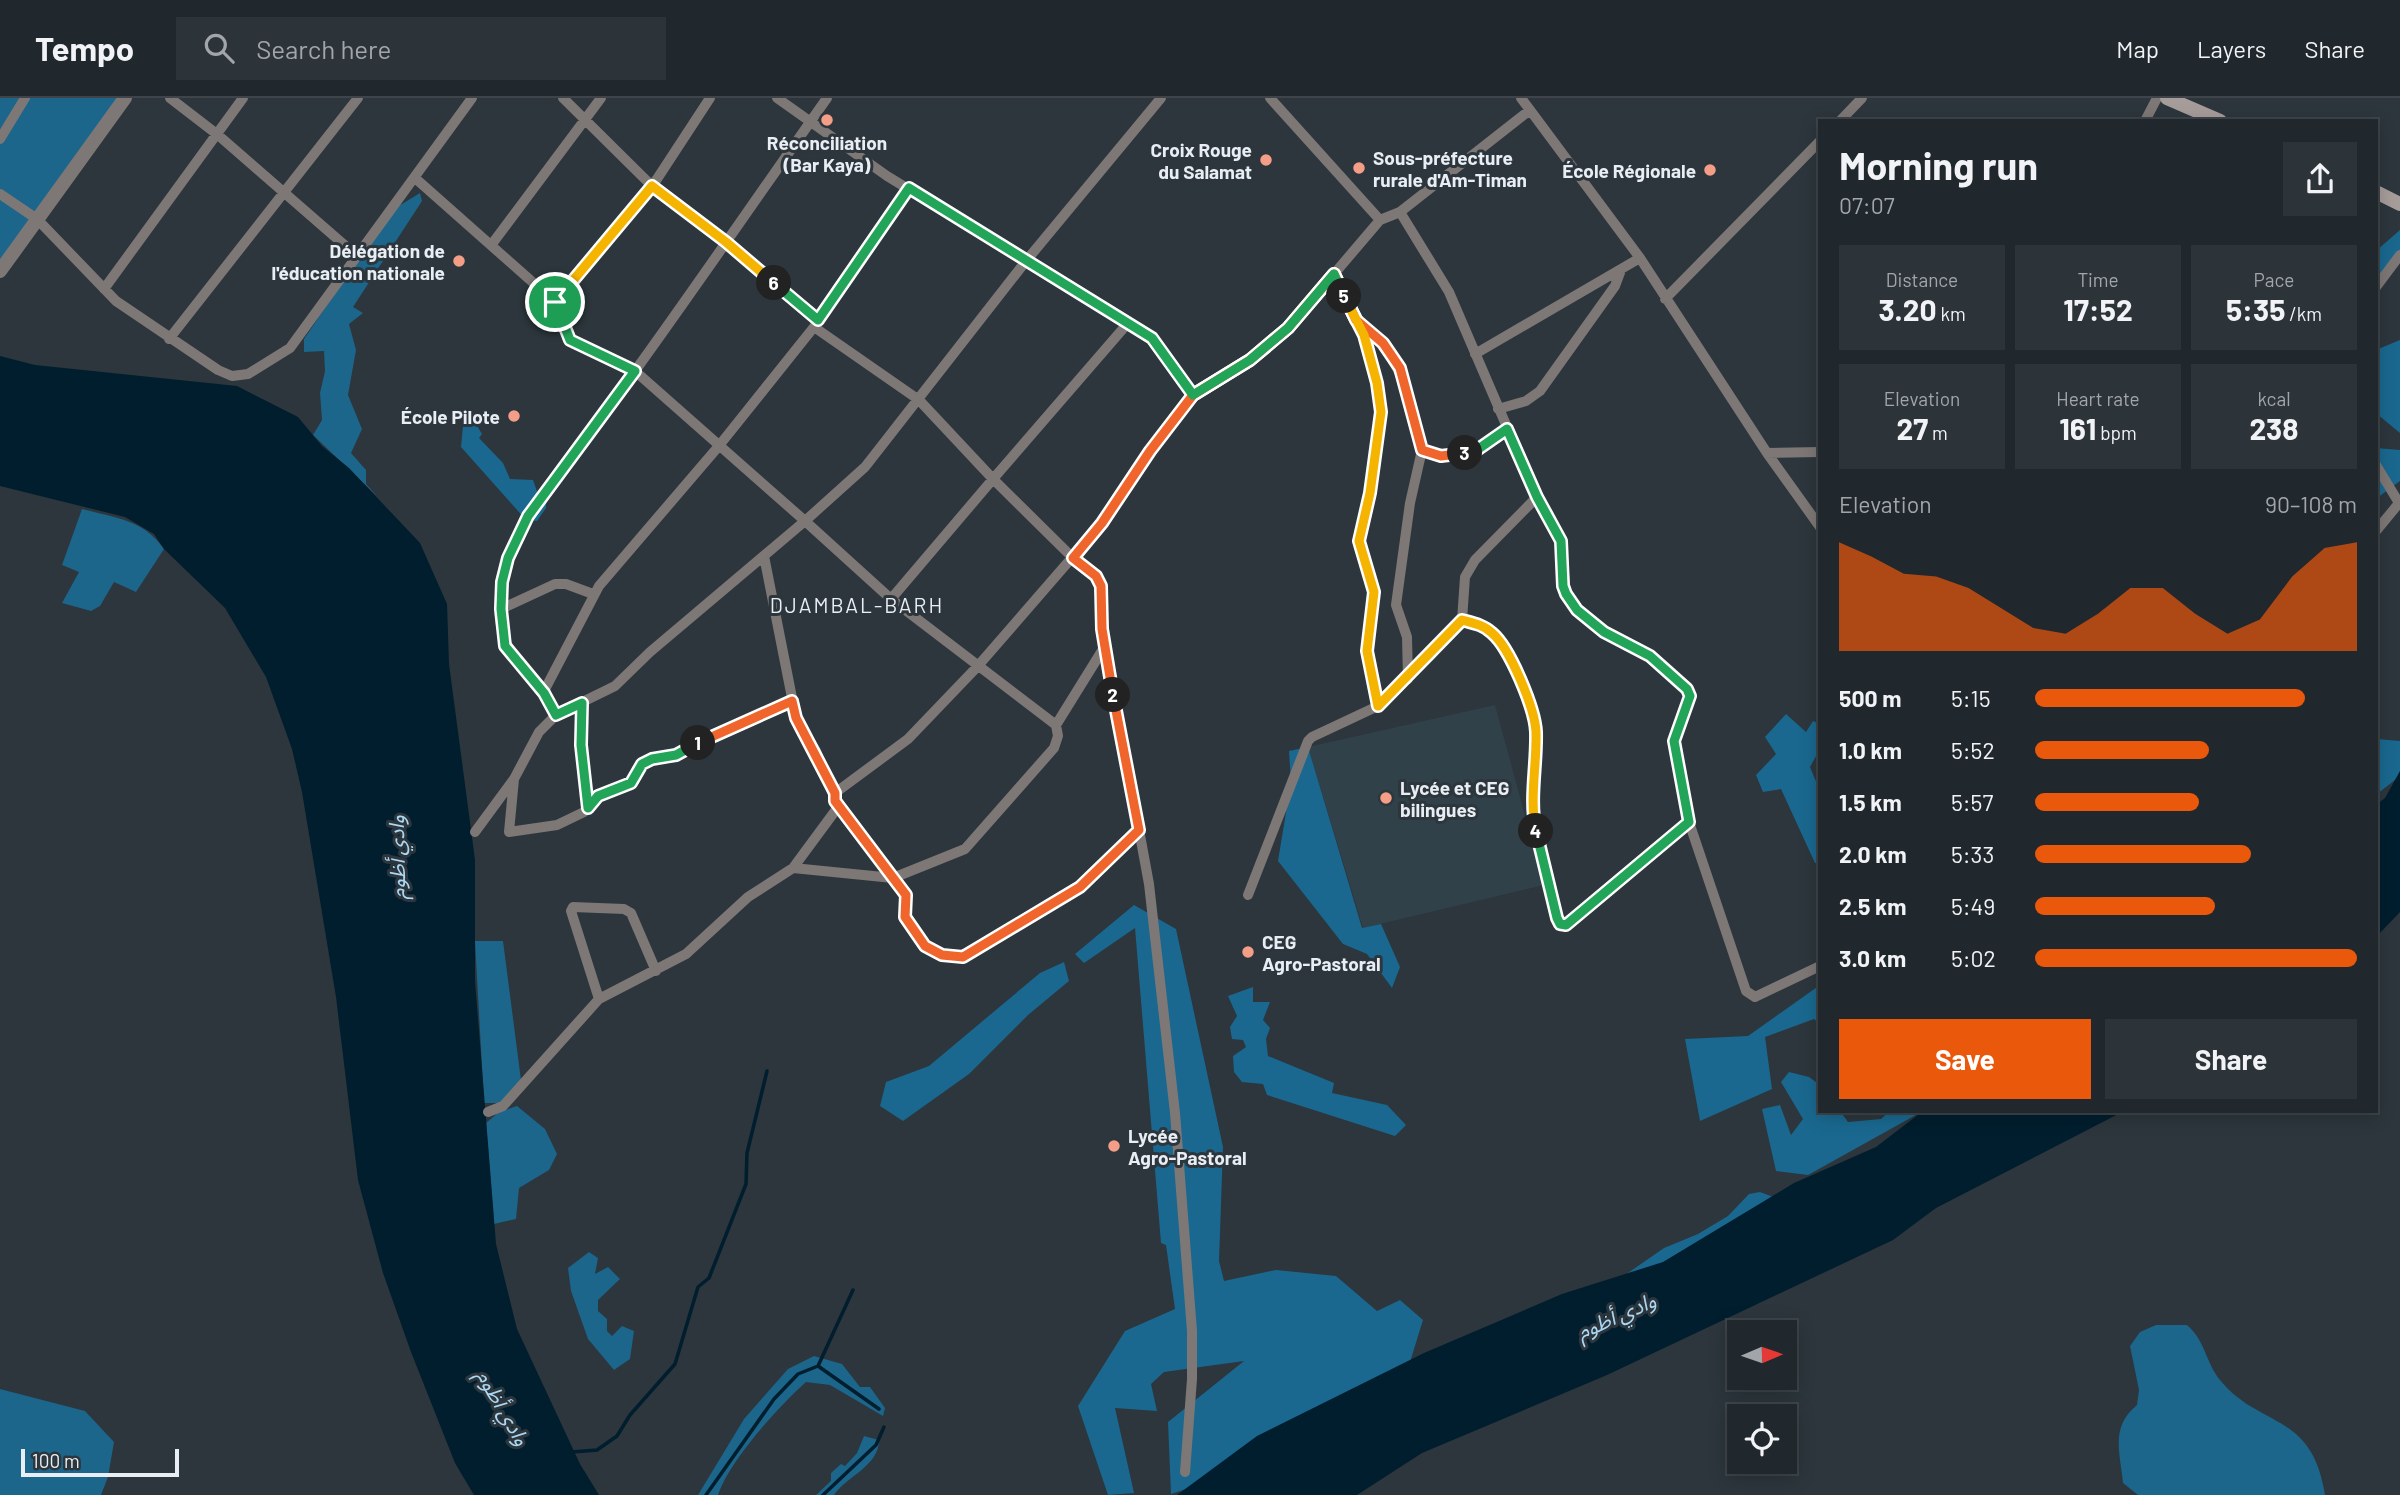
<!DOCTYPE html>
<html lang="en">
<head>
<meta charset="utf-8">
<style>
	body { margin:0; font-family:Barlow,"Noto Sans Arabic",sans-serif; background:#2d3439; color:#f1f3f6; height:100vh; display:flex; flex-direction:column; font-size:26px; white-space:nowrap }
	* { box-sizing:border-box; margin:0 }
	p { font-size:23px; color:#a2a6aa }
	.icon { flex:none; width:38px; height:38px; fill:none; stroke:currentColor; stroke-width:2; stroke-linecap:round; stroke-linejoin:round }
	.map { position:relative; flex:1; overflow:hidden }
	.drawer { position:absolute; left:1818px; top:21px; width:560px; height:994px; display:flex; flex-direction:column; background:#21282d; border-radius:0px; box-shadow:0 4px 18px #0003,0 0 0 2px #3e4449 }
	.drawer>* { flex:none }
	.needle { width:46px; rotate:88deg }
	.fabs { position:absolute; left:1727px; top:1222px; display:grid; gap:14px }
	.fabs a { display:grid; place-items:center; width:70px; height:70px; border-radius:0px; background:#21282d; box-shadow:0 4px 18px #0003,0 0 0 2px #3e4449; font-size:35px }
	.scale { position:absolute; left:21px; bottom:18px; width:158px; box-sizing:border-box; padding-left:7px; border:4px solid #e8eef3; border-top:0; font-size:19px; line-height:24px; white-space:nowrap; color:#e8eef3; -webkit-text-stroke:5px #2c363c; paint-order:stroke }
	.pin { position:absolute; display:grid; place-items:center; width:60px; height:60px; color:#fff; margin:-30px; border:4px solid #fff; border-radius:50%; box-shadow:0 2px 7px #0007 }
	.km { position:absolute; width:35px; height:35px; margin:-18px; border-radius:50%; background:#222; color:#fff; font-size:19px; line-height:35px; text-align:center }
	.round { display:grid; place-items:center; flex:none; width:74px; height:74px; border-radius:0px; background:#2d3439 }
	.head { display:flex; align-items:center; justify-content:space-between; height:119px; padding:0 21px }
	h1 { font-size:38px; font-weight:700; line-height:52px }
	.figures { display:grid; grid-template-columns:repeat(3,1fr); gap:10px; height:119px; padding:7px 21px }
	.figures div { display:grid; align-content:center; border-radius:0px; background:#2d3439; text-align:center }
	.figures b { font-size:30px; font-weight:700 }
	.figures small { font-size:19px; font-weight:400 }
	.figures p { font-size:19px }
	.chart { height:196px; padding:14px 21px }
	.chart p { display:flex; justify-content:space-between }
	.chart svg { width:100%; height:126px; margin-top:7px; fill:#ea580c; opacity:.7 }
	.button { display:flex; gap:14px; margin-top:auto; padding:14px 21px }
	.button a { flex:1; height:80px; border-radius:0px; background:#ea580c; color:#fff; font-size:28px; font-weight:700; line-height:80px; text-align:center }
	.button a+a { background:#2d3439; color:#f1f3f6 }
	ul { padding:0 21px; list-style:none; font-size:23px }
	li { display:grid; grid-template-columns:112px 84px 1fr; align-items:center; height:52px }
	li i { height:18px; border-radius:9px; background:#ea580c }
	header { display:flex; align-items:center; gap:42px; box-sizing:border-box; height:98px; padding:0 35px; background:#21282d; border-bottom:2px solid #3e4449 }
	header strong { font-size:33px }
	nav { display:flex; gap:38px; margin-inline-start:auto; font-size:24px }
	.search { width:490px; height:63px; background:#2d3439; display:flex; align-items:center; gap:18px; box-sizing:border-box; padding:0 24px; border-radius:0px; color:#a2a6aa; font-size:26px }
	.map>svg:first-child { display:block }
</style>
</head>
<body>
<header>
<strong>Tempo</strong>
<div class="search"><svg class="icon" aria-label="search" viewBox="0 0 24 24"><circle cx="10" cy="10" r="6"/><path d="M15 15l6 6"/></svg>Search here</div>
<nav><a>Map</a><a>Layers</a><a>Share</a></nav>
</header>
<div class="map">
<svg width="2400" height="1397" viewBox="0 0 2400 1397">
	<rect width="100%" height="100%" fill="#2c363c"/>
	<path fill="#31414a" d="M1495 607 1544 787 1363 830 1308 649Z"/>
	<path fill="#1c658b" d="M0 0H125L0 173Z
		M420 95 422 103 353 209 363 215 349 226 356 252 348 297 362 331 351 355 366 372V386L378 399 313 337 322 322 320 295 325 273 324 253 304 254V241L392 112Z
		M82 411C115 420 143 421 164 451L136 494 114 484 100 508 91 513 62 505 79 474 62 467Z
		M475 843H503L521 982 502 1005H484Z
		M517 1008 545 1031 557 1056 549 1072 519 1090 516 1121 494 1126 486 1025 499 1014Z
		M589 1154 598 1160 595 1176 608 1169 620 1181 598 1202V1213L607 1221V1233L612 1238 622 1228 634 1233 630 1261 614 1272 588 1241 571 1193 568 1170Z
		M2156 1227H2187C2205 1242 2206 1265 2220 1282 2260 1331 2312 1313 2325 1397H2138L2123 1385C2120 1354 2110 1329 2137 1307L2139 1292 2130 1248 2140 1234Z
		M814 1258 842 1266 860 1289H870L885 1310 883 1318 830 1287 806 1284C778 1309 730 1362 718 1397H698L744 1321 788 1271Z
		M0 1291 85 1313 114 1344 108 1379 101 1397H0Z
		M864 1338 879 1342C879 1368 847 1378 834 1397H816L831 1383V1375L841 1366 845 1368 857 1355Z"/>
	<path fill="#1a688f" d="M2400 132V157L2377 181V152Z
		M2400 242V335L2377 316 2376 252Z
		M474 323 482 336 479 340 503 365 510 381 533 382 538 396 546 402V410L537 423 526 422 461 349 463 328Z
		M2376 350 2400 352V383L2377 400Z
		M1786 616 1806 634 1813 623 1820 626V651L1810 669 1820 693V766L1815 765 1781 691 1763 694 1756 677 1776 656 1765 639Z
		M2377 641 2400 643V678L2377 696Z
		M1308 649 1362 830 1381 826 1400 869 1392 890 1367 856 1343 846 1278 763 1291 684 1289 653Z
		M1134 807 1176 831 1223 1049 1219 1163 1224 1183 1276 1172 1336 1178 1377 1213 1400 1202 1423 1222 1410 1264 1204 1385 1171 1396 1168 1324 1244 1263 1164 1274 1151 1286 1157 1313 1115 1310 1134 1395 1108 1397 1078 1308 1125 1233 1175 1211 1166 1147 1161 1145 1135 830 1084 865 1075 856Z
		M1064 864 1069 883 1028 917 969 976 903 1023 880 1008 886 984 929 968 1040 875Z
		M1820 887V926L1814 921 1765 939 1772 991 1700 1023 1685 941 1748 938Z
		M1253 889V904H1270L1263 922 1270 930 1266 941 1268 958 1334 985 1332 995 1387 1007 1406 1027 1395 1038 1267 997 1263 986 1242 984 1234 974 1233 958 1246 949 1243 942 1232 941 1230 929 1237 918 1228 898Z
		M1789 974 1809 979 1820 987V1013H1840L1848 1024 1881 1021 1890 1013H1923L1808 1077 1776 1073 1762 1011 1780 1007 1791 1037 1803 1021 1781 984Z
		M1760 1094 1781 1102 1725 1148 1615 1184 1664 1150 1698 1136 1728 1118 1749 1096Z"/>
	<path fill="#001e2e" d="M0 258 35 267 237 288 298 319 322 348 349 370 420 445 447 506 449 566 475 762V883L496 1146 517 1231 580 1366 599 1397H474L455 1365 411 1254 383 1175 358 1082 336 899 302 694 292 651 266 579 225 510 164 451 154 436 125 419 0 388Z
		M2400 673V814L2377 838V706L2385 700Z
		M1923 1013H2124L1936 1110 1893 1142 1607 1277 1422 1355 1357 1397H1177L1257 1338 1424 1255 1562 1196 1663 1164 1794 1085 1876 1049Z"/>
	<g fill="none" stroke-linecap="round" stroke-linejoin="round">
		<path stroke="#001e2e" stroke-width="3.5" d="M818 1268 879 1311
			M572 1354 597 1352 617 1338 630 1317 675 1266 698 1189 709 1180 746 1086 747 1055 767 973
			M706 1397 774 1301 798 1276 818 1268 853 1192
			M823 1397 876 1347 884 1329"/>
		<path stroke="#7d7776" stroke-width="10" d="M170 0 218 37 357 158
			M563 0 652 88 726 144 818 222
			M777 0 887 78 1143 234 1160 250 1193 297 1250 262 1288 230 1380 122 1400 114 1530 12 1640 160 1767 355 1820 429
			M827 0C763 91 700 183 635 273 595 330 515 416 502 482 492 538 510 556 543 595L599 488 718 349 814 229 909 90
			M1270 0 1380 122
			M1521 0 1530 12
			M1840 23 1862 0
			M2145 23 2157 0
			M0 41 25 0
			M415 80 555 204 570 242 635 273 805 423 650 554 615 588 556 617 543 595
			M0 96 37 121 116 203 218 272 232 278 248 276 290 250 472 0
			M1400 114 1449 194 1537 399 1561 443 1566 496 1577 511 1604 534 1650 558 1687 591C1694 609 1675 624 1674 643L1689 724 1746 893 1755 899 1820 868
			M492 146 601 0
			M1334 176 1364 237 1377 285 1381 314 1370 395 1359 443 1374 494 1367 553 1378 608
			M2376 189 2400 157
			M104 191 243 0
			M1665 201 1820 43
			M555 204 657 81 710 0
			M1363 227C1406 265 1407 299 1422 352 1459 364 1477 352 1507 331
			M814 229 919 302 993 381 1128 225
			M169 241 358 0
			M1475 256 1640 160
			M1498 311 1526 303 1540 293 1615 188 1621 172
			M1767 355 1820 354
			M2376 367 2399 405
			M2376 433 2400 404
			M764 458 796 620 816 653 838 709 793 770
			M891 501 805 423 865 369 1026 163 1161 0
			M501 511 555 486H566L593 496
			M1462 522 1484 528 1495 537 1522 586 1535 624 1534 723 1560 826 1566 827 1689 724
			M1105 548 1056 627 891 501 993 381 1073 460 1096 478 1101 488 1102 531 1149 786 1175 1015 1192 1233V1281L1185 1374
			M1408 581 1407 539 1396 507 1410 405 1422 352
			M582 605 581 647 588 710
			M514 681 509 734 557 727 584 714 598 698 631 685 642 666 652 661 676 657 792 603
			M835 695 908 641 977 569 1102 425 1150 353 1193 297
			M838 709 906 797 905 819 925 848 942 857 963 858 1080 789 1139 731
			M475 734 514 681 539 634 556 617
			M1248 797 1308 643 1312 639 1378 608 1430 558 1462 522 1465 479 1475 462 1537 399
			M599 901 571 813 573 809 624 811 631 815 656 873
			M488 1014 503 1008 599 901 686 856 748 799 793 770 893 780 965 751 1054 650 1058 638 1056 627"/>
		<path stroke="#7d7776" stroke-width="14" d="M0 173 125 0"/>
		<path stroke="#a69c9a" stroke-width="14" d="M2167 0 2220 23
			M2376 94 2400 106"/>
	</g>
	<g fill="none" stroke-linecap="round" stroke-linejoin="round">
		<g stroke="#fff" stroke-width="14">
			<path id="split-1" d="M555 204 570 242 635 273 528 418 508 460 502 484 501 511 505 548 544 595 556 617 582 605 581 647 588 710 598 698 631 685 642 666 652 661 676 657 698 645"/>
		</g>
		<g stroke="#fff" stroke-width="14">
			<path id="split-2" d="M698 645 792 603 796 620 835 695V703L906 797 905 819 925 848 942 857 963 859 1080 789 1139 732 1113 597"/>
		</g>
		<g stroke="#fff" stroke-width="14">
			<path id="split-3" d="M1113 597 1102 531 1101 488 1096 478 1073 460 1102 425 1150 353 1193 297 1250 262 1288 230 1334 176 1356 222 1383 245 1400 270 1422 352 1441 358 1465 355"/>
		</g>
		<g stroke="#fff" stroke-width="14">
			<path id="split-4" d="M1465 355 1474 354 1507 331 1537 399 1561 443 1563 488 1566 496 1577 512 1604 534 1650 558 1687 591 1690 598 1674 643 1689 724 1566 827 1560 826 1557 820 1536 733"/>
		</g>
		<g stroke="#fff" stroke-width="14">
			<path id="split-5" d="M1344 198 1364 237 1377 285 1381 314 1370 395 1359 443 1374 494 1367 553 1378 608 1462 522C1473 525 1484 527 1492 535 1510 550 1535 611 1536 634 1537 667 1529 701 1536 733"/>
		</g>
		<g stroke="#fff" stroke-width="14">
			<path id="split-6" d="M774 185 818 222 909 90 1152 240 1193 297 1250 262 1288 230 1334 176 1344 198"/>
		</g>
		<g stroke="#fff" stroke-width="14">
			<path id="split-7" d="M555 204 652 88 726 144 774 185"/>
		</g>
		<use href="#split-1" stroke="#22a559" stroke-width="9"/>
		<use href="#split-2" stroke="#f0652b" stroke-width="9"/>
		<use href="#split-3" stroke="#f0652b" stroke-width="9"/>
		<use href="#split-4" stroke="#22a559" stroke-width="9"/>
		<use href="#split-5" stroke="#f5b400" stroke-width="9"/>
		<use href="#split-6" stroke="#22a559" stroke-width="9"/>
		<use href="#split-7" stroke="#f5b400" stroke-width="9"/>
	</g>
	<g fill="#f49e88" stroke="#2c363c" stroke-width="2.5">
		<circle cx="827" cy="22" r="7"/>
		<circle cx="1266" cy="62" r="7"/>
		<circle cx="1359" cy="70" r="7"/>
		<circle cx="1710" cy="72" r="7"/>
		<circle cx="459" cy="163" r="7"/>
		<circle cx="514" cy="318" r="7"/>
		<circle cx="1386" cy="700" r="7"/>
		<circle cx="1248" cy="854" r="7"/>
		<circle cx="1114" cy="1048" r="7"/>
	</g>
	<g text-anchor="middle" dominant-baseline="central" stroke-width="6" stroke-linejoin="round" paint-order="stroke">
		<g font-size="19" font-weight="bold" fill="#e8eef3" stroke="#2c363c" text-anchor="end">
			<text x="827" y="44" text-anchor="middle">Réconciliation<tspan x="827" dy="22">(Bar Kaya)</tspan></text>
			<text x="1252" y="51">Croix Rouge<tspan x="1252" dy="22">du Salamat</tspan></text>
			<text x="1373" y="59" text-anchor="start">Sous-préfecture<tspan x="1373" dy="22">rurale d'Am-Timan</tspan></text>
			<text x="1696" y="72">École Régionale</text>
			<text x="445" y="152">Délégation de<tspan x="445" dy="22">l'éducation nationale</tspan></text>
			<text x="500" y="318">École Pilote</text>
			<text x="1400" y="689" text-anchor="start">Lycée et CEG<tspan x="1400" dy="22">bilingues</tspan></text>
			<text x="1262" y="843" text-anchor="start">CEG<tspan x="1262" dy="22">Agro-Pastoral</tspan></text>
			<text x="1128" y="1037" text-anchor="start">Lycée<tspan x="1128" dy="22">Agro-Pastoral</tspan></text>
		</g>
		<g font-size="21" letter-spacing="2" fill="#e8eef3" stroke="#2c363c">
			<text x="857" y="506">DJAMBAL-BARH</text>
		</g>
		<g font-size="21" font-style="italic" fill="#acd8f3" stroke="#2c363c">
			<text transform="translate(396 759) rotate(-91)">وادي أظوم</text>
			<text transform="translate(1616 1217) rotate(-24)">وادي أظوم</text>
			<text transform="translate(504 1309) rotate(60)">وادي أظوم</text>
		</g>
	</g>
</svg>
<div class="fabs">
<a><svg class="needle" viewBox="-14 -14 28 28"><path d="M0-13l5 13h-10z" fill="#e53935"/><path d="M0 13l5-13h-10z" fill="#a2a6aa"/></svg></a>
<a><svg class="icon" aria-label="locate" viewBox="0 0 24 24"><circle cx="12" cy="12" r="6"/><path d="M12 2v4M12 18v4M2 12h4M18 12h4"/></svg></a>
</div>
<div class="scale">100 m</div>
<div class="pin" style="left:555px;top:204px;background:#1e9e55"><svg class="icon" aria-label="arrive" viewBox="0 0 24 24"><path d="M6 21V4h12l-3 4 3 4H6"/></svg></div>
<b class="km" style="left:698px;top:645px">1</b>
<b class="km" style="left:1113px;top:597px">2</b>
<b class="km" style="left:1465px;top:355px">3</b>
<b class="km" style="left:1536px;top:733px">4</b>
<b class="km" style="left:1344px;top:198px">5</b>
<b class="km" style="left:774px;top:185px">6</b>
<section class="drawer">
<div class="head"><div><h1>Morning run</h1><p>07:07</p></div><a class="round"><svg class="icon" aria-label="share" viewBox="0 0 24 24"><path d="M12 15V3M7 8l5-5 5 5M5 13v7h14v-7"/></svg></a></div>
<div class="figures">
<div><p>Distance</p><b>3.20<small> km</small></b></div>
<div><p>Time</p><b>17:52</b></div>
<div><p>Pace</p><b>5:35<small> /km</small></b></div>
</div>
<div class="figures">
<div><p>Elevation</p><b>27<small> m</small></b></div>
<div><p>Heart rate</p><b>161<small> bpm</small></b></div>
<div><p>kcal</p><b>238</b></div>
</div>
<div class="chart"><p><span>Elevation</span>90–108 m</p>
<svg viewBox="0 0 160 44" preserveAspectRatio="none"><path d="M0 44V6L10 11L20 17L30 18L40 22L50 29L60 36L70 38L80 31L90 22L100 22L110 31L120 38L130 33L140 18L150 8L160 6V44z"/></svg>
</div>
<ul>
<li><b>500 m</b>5:15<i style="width:84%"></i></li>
<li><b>1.0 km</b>5:52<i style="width:54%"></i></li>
<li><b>1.5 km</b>5:57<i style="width:51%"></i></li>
<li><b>2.0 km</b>5:33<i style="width:67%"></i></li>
<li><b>2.5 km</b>5:49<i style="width:56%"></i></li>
<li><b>3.0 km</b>5:02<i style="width:100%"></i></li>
</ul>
<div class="button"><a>Save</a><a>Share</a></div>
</section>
</div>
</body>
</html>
